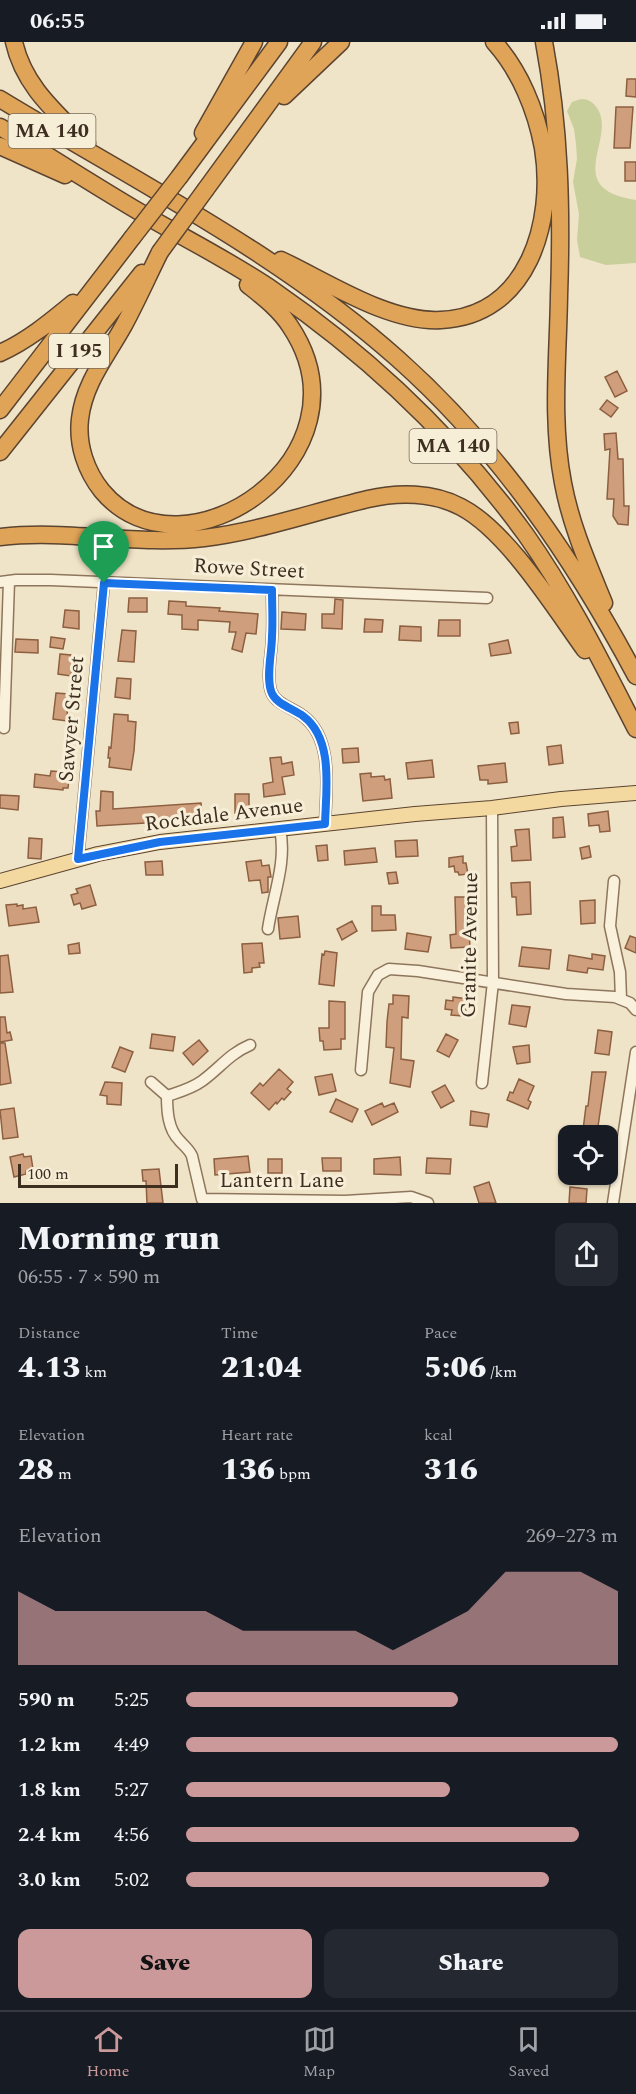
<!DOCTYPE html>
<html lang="en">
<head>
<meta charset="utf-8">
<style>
	body { margin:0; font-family:Spectral,serif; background:#242831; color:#f1f3f6; height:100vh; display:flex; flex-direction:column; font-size:22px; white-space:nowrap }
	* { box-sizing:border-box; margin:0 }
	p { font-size:20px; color:#9ea1a6 }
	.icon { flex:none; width:33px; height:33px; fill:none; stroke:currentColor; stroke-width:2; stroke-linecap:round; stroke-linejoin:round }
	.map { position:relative; height:1161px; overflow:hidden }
	.details { display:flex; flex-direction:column; background:#171b24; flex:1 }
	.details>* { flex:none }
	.tools { position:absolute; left:558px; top:1083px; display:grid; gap:12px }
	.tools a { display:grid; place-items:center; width:60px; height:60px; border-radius:12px; background:#171b24; box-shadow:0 2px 4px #0004; font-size:30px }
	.scale { position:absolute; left:18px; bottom:15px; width:160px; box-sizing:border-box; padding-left:6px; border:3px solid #3d2e20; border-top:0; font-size:16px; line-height:21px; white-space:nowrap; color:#3d2e20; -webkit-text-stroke:4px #f7eed8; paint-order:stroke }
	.pin { position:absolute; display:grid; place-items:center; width:51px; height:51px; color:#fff; margin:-62px -26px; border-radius:50% 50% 50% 0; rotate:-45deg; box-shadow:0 0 6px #0007 }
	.pin .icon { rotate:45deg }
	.round { display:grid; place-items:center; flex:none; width:63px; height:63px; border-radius:12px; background:#242831 }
	.summary { display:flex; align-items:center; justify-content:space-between; height:102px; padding:0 18px }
	h1 { font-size:33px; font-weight:800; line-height:45px }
	.stats { display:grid; grid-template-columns:repeat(3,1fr); gap:9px; height:102px; padding:6px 18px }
	.stats div { display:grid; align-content:center }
	.stats b { font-size:30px; font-weight:800 }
	.stats small { font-size:16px; font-weight:400 }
	.stats p { font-size:16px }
	.chart { height:168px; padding:12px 18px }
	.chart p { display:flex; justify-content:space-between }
	.chart svg { width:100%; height:108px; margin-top:6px; fill:#cc999b; opacity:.7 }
	.cta { display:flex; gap:12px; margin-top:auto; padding:12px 18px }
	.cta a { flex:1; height:69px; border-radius:12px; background:#cc999b; color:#111; font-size:24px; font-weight:800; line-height:69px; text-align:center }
	.cta a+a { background:#242831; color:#f1f3f6 }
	ul { padding:0 18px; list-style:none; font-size:20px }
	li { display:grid; grid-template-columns:96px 72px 1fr; align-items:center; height:45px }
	li i { height:15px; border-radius:8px; background:#cc999b }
	.status { display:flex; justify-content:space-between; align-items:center; height:42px; padding:0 30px; background:#171b24; direction:ltr }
	.status svg { height:16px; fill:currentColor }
	.dock { display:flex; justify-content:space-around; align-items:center; height:84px; border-top:2px solid #363941; background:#171b24; font-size:16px; color:#9ea1a6 }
	.dock a { display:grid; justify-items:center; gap:3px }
	.dock .active { color:#cc999b }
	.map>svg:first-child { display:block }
</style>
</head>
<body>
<div class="status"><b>06:55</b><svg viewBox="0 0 49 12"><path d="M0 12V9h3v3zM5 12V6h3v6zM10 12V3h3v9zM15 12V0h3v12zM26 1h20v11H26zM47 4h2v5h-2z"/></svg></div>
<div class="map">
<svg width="636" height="1161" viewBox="0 0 636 1161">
	<rect width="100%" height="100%" fill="#f0e4c8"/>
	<path fill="#c9cf9b" d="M581 57C588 57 593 60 597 66 618 96 560 147 636 158V221L606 223 580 215 577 198 579 172 573 140 577 117 576 102 574 87 567 69 572 60Z"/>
	<path fill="#cf9f7d" stroke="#8d5f41" stroke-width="1.5" d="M627 37H636V55L626 54Z
		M616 65H633L630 106H614Z
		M625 120H636V139H625Z
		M617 329 627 349 615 355 605 335Z
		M607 358 618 366 611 375 600 367Z
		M616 391 618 417H623L624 464H629L628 483 618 482 613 474 614 457H607L610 407 605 408 604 392Z
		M129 556H147V570H128Z
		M335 557 343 558 342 587 322 586V572H334Z
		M169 559 186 560V564L220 566 219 569 258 572 256 592 246 591 242 610 232 607 236 590H229L230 580 198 578V588L182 587V573L168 572Z
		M65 568 79 569V587L63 585Z
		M282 570 306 572 305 588 281 587Z
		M365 577 383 578 382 590H364Z
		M439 578H460V594H438Z
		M400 584 421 585V599L399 598Z
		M122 588 136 589 134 620 118 619Z
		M51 595 65 597 63 607 50 605Z
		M16 597 38 598V611L15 610Z
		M508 598 511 611 491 614 489 602Z
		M60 612 71 613V617H73L71 634 58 632Z
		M117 636 131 637 130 657 115 655Z
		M56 651 68 652 67 679 53 677Z
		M114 672 128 673V679L136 680 134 709 131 728 109 725 110 716H108L109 705 111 706Z
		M518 680 519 691 511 692 509 681Z
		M561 703 563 721 549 723 547 705Z
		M358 706 359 720 343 721 342 707Z
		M281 715 282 722 292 720 294 733 282 735 285 752 264 755 263 742 273 740 270 716Z
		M432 718 434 735 408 737 406 721Z
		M505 721 507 740 488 742V738H480L478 724Z
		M51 729 64 730V737H69L68 746H63V748L34 745 35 732 50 734Z
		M371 731V735L384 734 385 738 390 737 392 756 363 759 360 732Z
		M101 749 113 750V767L201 761 202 773 177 774 171 776V778L162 780 97 784 96 769H100Z
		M235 752H249V771H235Z
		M0 753 19 754 18 768 0 766Z
		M608 769 610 789 600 790 599 783 589 784 588 772Z
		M563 775 565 795 553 796V776Z
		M529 787 531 818 512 819 511 805 517 804 515 788Z
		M29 796 42 797 41 817 28 816Z
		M417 798 418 814 396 815 395 799Z
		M327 803 328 818 318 819 316 804Z
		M589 804 591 815 582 817 580 806Z
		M375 806 377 820 345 823 344 809Z
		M463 814V821H466L468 832 459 833 458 830H455L454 824 449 825V816Z
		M261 818 262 824 269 823 271 835H268V850L262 851 260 838 249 839 246 820Z
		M162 819 163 833H146L145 820Z
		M396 830 398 841 389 842 387 831Z
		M530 840 531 872 517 873 516 855H512L511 841Z
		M90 843 96 863 82 867 80 861 74 863 71 853 78 851 76 847Z
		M455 855H470V870H468L470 905 451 906 450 893 456 892Z
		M595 858V881L581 882 580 859Z
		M17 862V864L23 863V867L36 865 39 880 9 884 6 863Z
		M372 864H381V873H395L396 888 372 889Z
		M298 874 300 895 280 897 278 876Z
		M352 879 357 889 342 898 337 887Z
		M407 891 431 895 428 910 405 907Z
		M630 894 636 896V911L625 906Z
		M79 901 80 911 69 912 68 903Z
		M262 901 264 921H259L260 925 252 926V930L244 931 242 902Z
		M522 905 551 908 549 927 519 924Z
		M325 909 337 911 334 944 319 942 322 912 324 913Z
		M592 912 605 914 603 928 588 926 587 931 567 928 569 913 592 917Z
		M8 913 13 950 0 951V914Z
		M393 953 409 954 408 976 402 975 401 1017 414 1019 410 1045 390 1041 394 1006 386 1005 387 980 389 962H393Z
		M453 955 468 957 467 968H464L463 974 451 973 452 968 445 967 446 958 453 959Z
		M329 959 345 960V997H341V1007L324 1008 323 999H320L319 986H329Z
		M512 963 530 965 526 985 509 982Z
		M0 975H5L7 991 10 990 12 998 0 1000Z
		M598 988 612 990 609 1013 595 1011Z
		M152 992 175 995 173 1009 150 1006Z
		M446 992 458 998 449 1015 437 1009Z
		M199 998 208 1009 193 1023 183 1011Z
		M0 1001H5L11 1041 0 1043Z
		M529 1003 530 1020 517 1022 513 1005Z
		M120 1005 133 1010 125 1030 112 1025Z
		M279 1027 293 1040 287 1047 291 1050 284 1058 282 1056 277 1062 276 1060 269 1068 251 1051 260 1041 263 1044Z
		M592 1030H606L597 1091 583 1088 586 1064H588Z
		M332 1032 336 1049 319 1053 315 1035Z
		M519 1037 534 1044 528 1058 531 1060 528 1067 507 1058 510 1050 513 1051Z
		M105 1040 122 1041 121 1063 107 1062V1054L100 1053Z
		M445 1043 454 1059 441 1066 432 1050Z
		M336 1057 358 1067 352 1080 330 1070Z
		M382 1061 384 1065 394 1061 398 1070 372 1083 365 1069Z
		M14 1066 18 1095 3 1097 0 1068Z
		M471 1069 489 1072 487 1085 470 1083Z
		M23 1112 24 1115 31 1114 33 1127 26 1129V1132L14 1135 10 1115Z
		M248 1114 250 1130 215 1133 214 1117Z
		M400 1115 401 1133 374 1132V1117Z
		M322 1116H341V1129H323Z
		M427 1116 451 1117 450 1132 426 1131Z
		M268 1117H282V1131H268Z
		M159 1127 163 1161H147L146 1139H143L142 1128Z
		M489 1140 496 1161H479L474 1145Z
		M570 1145 587 1147 586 1161H569Z"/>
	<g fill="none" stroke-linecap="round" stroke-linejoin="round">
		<g stroke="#8d765c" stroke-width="13">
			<path id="minor" d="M0 540 16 538H51L487 556
				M272 548C272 563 273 579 272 594 272 611 266 633 271 649 275 662 293 666 303 674 334 697 326 748 325 782
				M4 686 9 539
				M78 817 104 541
				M614 839 610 884 620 930 621 957
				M268 887C273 853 287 821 280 787
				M250 1003C229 1012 220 1026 202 1039 191 1047 179 1050 167 1054 167 1069 168 1087 179 1098 184 1104 189 1107 192 1114L202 1157 345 1159 411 1155 428 1161
				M361 1028 368 950 378 933 389 927 418 929 566 952 615 955 630 961 636 968
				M151 1040 167 1054
				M482 1041 493 940 492 766
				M613 1161 636 1010"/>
		</g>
		<g stroke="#5b4430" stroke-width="16">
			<path id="major" d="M0 839 98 812 160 800 415 772 492 766 561 757 636 751"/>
		</g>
		<g stroke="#5b4430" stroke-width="19">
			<path id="highway" d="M14 0C24 45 57 71 87 102
				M544 0C560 85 562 168 559 254 558 317 551 379 563 441 571 484 588 522 604 561
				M284 54 341 0
				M0 57C135 139 279 211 398 317 498 406 573 516 636 634
				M0 85C48 113 95 144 143 172 186 197 232 220 273 248 370 315 457 398 526 493 569 554 602 621 636 687
				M203 91 254 0
				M0 104 65 133
				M180 134 279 0
				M206 147 313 0
				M160 210C148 234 137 259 124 283 107 314 84 341 80 377 77 403 86 429 102 449 183 546 377 414 290 284 279 267 263 255 248 243
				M281 218C328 240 389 281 441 278 528 274 555 180 543 106 536 68 520 29 494 0
				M0 311C27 299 50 280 73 261
				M0 368 132 196
				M0 410 142 231
				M0 495C68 487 136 504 204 496 260 489 313 470 368 457 398 450 433 450 461 465 507 489 554 565 585 608"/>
		</g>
		<use href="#minor" stroke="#faf1dc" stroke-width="10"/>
		<use href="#major" stroke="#f3d9a0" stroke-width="14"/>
		<use href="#highway" stroke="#e0a458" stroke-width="16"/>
		<g stroke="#5b4430" stroke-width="19" stroke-linecap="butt">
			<path id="highway-bridge" d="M132 196 180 134
				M160 210 206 147"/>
		</g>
		<use href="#highway-bridge" stroke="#e0a458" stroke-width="16"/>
	</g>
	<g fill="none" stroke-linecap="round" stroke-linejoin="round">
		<g stroke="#fff" stroke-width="12">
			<path id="route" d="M104 541 272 548C272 563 273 579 272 594 272 611 266 633 271 649 275 662 292 666 303 674 334 697 326 748 325 782L160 800 78 817Z"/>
		</g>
		<use href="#route" stroke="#1a73e8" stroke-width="8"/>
	</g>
	<g text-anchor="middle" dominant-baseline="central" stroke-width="6" stroke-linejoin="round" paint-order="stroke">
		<g fill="#f7eed8" stroke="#756857" stroke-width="1.5">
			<rect x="8.5" y="72" width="87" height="34" rx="4.5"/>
			<rect x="49" y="292" width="60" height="34" rx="4.5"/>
			<rect x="409.5" y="387" width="87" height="34" rx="4.5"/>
		</g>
		<g font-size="20" font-weight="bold" fill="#3d2e20">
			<text x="52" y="89">MA 140</text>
			<text x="79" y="309">I 195</text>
			<text x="453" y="404">MA 140</text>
		</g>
		<g font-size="21" fill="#3d2e20" stroke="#f7eed8">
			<text transform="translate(249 527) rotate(3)">Rowe Street</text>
			<text transform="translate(72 677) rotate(-85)">Sawyer Street</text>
			<text transform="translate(224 773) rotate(-7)">Rockdale Avenue</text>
			<text transform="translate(470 903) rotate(-89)">Granite Avenue</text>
			<text x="282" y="1139">Lantern Lane</text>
		</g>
	</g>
</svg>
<div class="tools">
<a><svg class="icon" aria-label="locate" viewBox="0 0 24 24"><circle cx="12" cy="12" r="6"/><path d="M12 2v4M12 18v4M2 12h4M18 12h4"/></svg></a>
</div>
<div class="scale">100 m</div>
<div class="pin" style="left:104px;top:541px;background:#1e9e55"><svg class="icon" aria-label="arrive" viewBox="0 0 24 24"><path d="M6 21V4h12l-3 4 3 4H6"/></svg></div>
</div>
<section class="details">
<div class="summary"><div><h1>Morning run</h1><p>06:55 · 7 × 590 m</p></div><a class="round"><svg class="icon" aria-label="share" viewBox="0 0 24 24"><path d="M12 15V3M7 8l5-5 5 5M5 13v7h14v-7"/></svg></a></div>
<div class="stats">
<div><p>Distance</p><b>4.13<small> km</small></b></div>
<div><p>Time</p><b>21:04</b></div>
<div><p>Pace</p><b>5:06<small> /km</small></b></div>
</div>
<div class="stats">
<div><p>Elevation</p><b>28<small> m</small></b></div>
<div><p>Heart rate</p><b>136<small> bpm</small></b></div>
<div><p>kcal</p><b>316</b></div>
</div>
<div class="chart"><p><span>Elevation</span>269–273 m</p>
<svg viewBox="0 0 160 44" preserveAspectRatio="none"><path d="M0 44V14L10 22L20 22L30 22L40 22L50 22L60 30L70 30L80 30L90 30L100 38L110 30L120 22L130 6L140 6L150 6L160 14V44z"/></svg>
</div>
<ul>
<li><b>590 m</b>5:25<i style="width:63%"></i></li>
<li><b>1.2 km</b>4:49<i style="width:100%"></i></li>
<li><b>1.8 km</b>5:27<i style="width:61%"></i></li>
<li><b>2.4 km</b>4:56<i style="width:91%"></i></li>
<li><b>3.0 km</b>5:02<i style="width:84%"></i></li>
</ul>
<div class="cta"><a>Save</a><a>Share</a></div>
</section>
<nav class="dock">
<a class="active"><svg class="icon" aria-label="home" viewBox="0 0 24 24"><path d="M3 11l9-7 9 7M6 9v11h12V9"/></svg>Home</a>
<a><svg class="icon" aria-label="map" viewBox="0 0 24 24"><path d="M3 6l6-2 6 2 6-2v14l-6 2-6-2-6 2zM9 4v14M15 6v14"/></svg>Map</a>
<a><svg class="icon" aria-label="saved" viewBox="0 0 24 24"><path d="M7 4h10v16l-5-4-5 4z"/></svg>Saved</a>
</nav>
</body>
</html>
